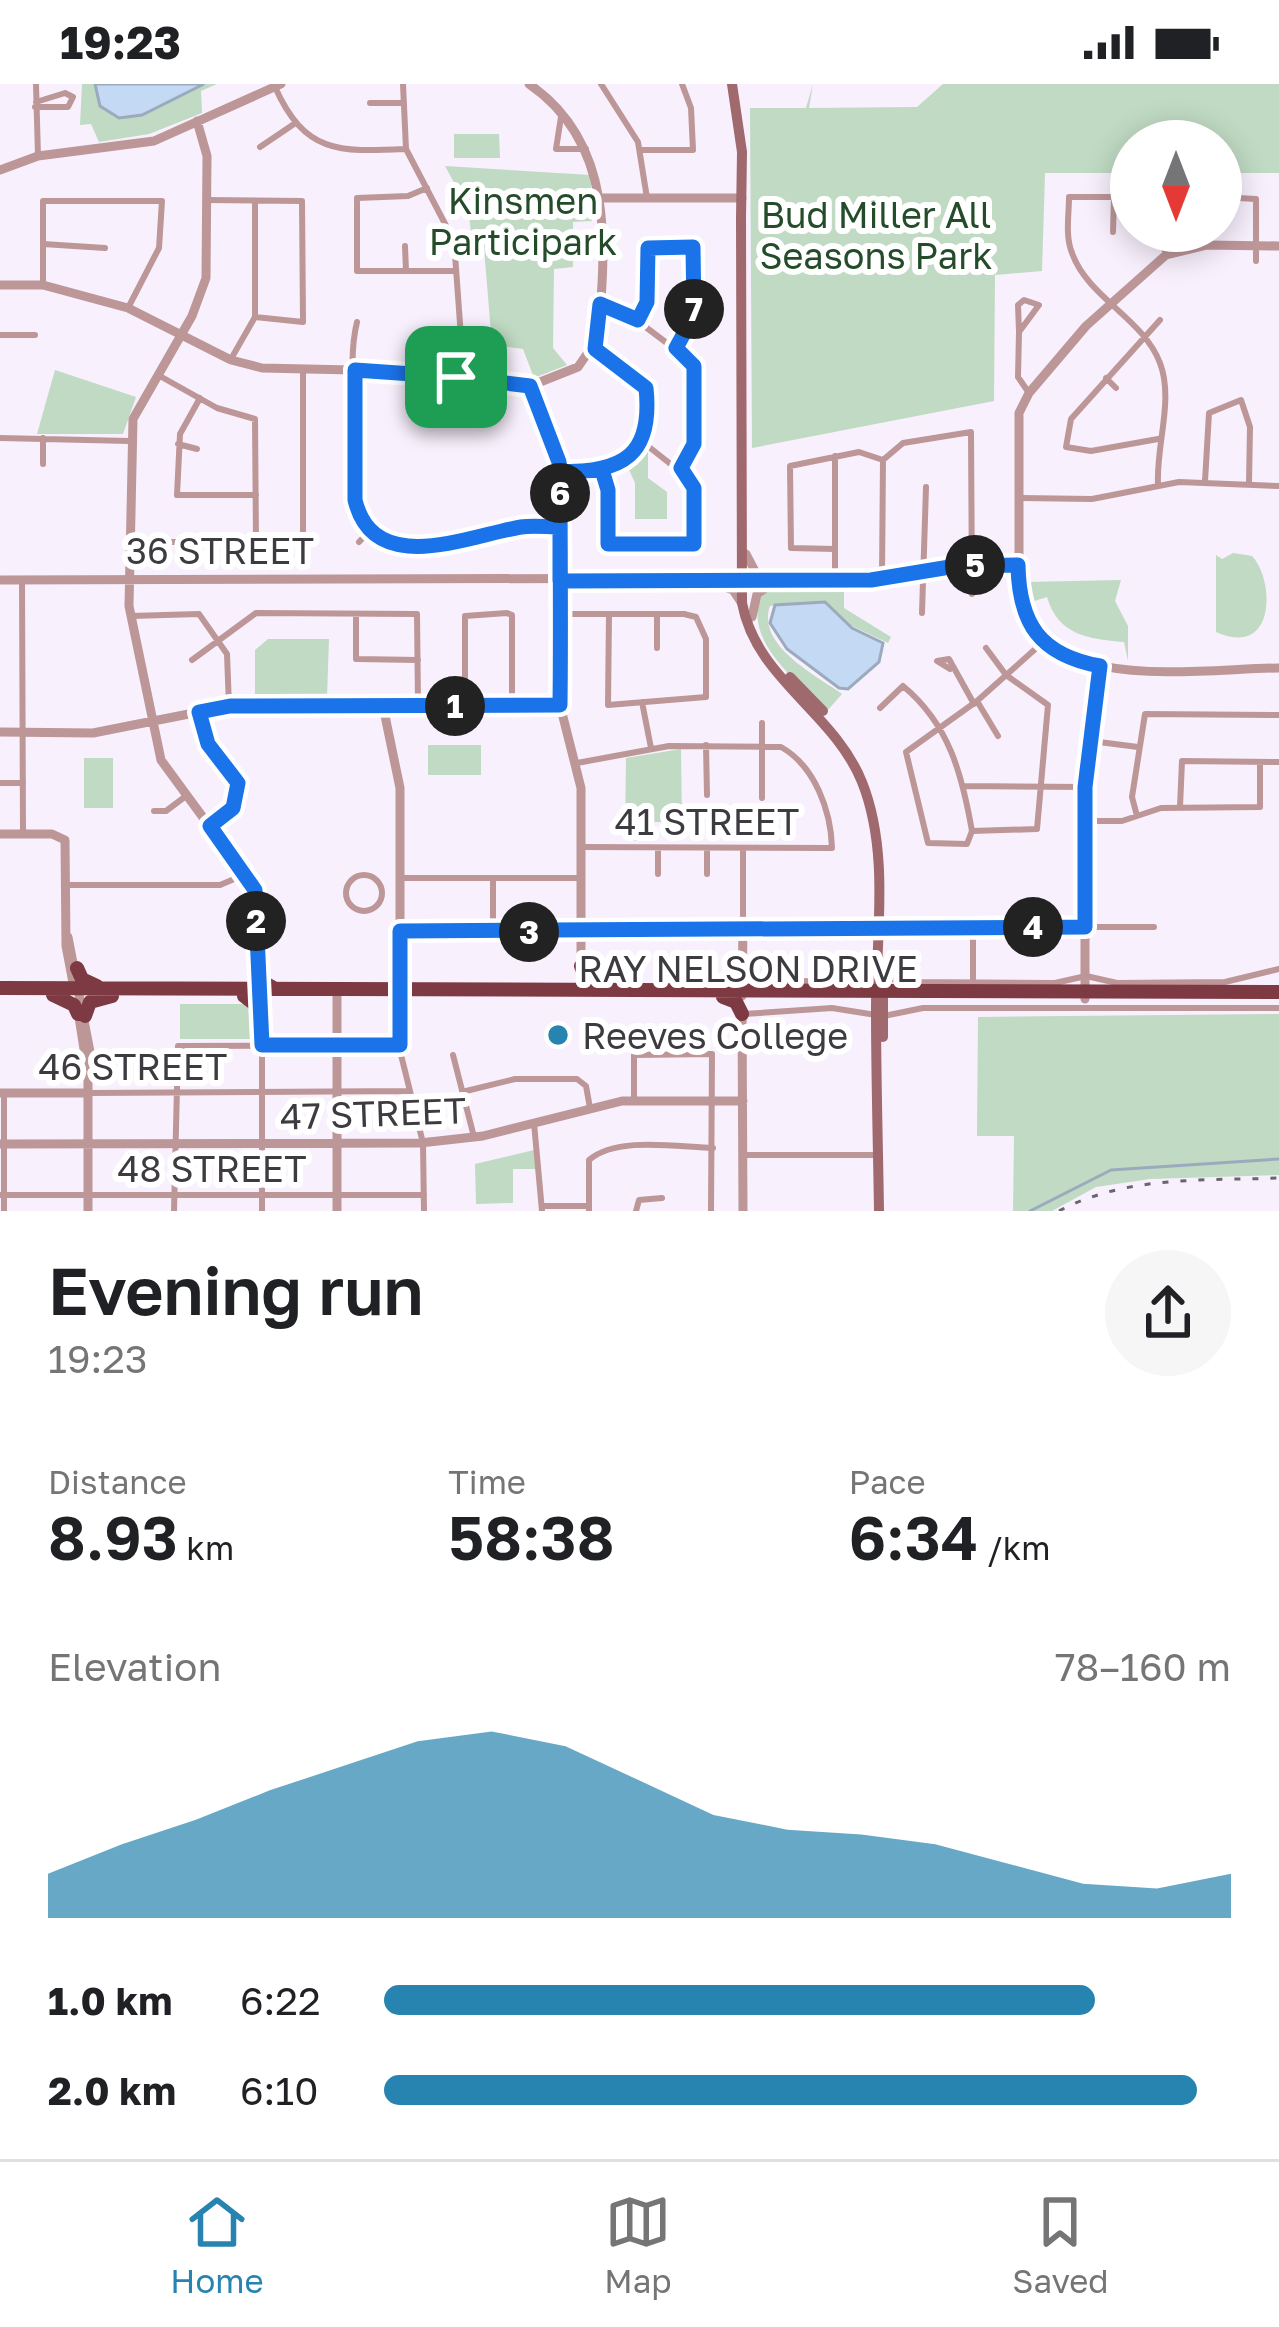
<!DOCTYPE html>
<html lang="en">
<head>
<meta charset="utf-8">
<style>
	body { margin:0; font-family:"Golos Text",sans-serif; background:#f6f6f6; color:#202124; height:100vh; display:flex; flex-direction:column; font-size:45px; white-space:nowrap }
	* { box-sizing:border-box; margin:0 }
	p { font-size:39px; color:#757577 }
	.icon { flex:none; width:66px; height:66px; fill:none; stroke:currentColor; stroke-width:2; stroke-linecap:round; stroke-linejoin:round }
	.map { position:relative; height:1127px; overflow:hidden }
	.drawer { display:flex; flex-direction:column; background:#fff; flex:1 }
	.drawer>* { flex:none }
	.needle { width:78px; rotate:180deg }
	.controls { position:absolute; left:1110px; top:36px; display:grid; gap:24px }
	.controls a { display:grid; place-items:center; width:132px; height:132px; border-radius:50%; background:#fff; box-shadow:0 6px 30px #0003; font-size:60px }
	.pin { position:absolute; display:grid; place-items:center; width:102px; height:102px; color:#fff; margin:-51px; border-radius:24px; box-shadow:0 6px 18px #0006 }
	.km { position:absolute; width:60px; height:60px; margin:-30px; border-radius:50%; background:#222; color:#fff; font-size:33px; line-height:60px; text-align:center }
	.round { display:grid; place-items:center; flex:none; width:126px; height:126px; border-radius:63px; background:#f6f6f6 }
	.summary { display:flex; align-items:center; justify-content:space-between; height:204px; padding:0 48px }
	h1 { font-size:66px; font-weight:600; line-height:90px }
	.stats { display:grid; grid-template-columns:repeat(3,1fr); gap:18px; height:204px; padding:12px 48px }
	.stats div { display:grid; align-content:center }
	.stats b { font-size:60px; font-weight:600 }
	.stats small { font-size:33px; font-weight:400 }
	.stats p { font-size:33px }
	.chart { height:336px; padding:24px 48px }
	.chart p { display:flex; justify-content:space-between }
	.chart svg { width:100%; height:216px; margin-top:12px; fill:#2784b0; opacity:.7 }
	ul { padding:0 48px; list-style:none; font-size:39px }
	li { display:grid; grid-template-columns:192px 144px 1fr; align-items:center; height:90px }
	li i { height:30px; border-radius:15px; background:#2784b0 }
	.status { display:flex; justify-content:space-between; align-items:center; height:84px; padding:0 60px; background:#fff; direction:ltr }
	.status svg { height:33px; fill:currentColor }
	.dock { display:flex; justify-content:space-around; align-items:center; height:168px; border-top:3px solid #e0e0e0; background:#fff; font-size:33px; color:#757577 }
	.dock a { display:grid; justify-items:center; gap:6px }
	.dock .current { color:#2784b0 }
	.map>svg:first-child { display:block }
</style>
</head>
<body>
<div class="status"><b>19:23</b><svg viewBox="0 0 49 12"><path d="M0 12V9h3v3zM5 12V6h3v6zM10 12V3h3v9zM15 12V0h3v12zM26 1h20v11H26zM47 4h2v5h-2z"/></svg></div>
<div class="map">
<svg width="1279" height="1127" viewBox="0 0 1279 1127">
	<rect width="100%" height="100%" fill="#f8f0fd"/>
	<path fill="#c0dac3" d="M82 0H217L201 7 202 29 149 50 99 58 91 40 80 41Z
		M813 0 809 24 917 23 943 0H1279V89H1221V57H1131V89H1045L1042 187 995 191 994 317 752 364 750 24H806Z
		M454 50H499L500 74H454Z
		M445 82 591 91 592 137 573 138V183L554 185 553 264 567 281 534 294 523 265 492 261 484 164H473L468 124Z
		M55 286 136 313 123 350H37Z
		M648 368V394L667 408V435H635V399L626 379Z
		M1233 469 1252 472C1275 496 1276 575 1216 548V471L1222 475Z
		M1121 496 1115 517 1128 542V577L1124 558C1088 555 1058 551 1047 513L1028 519 1026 498Z
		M771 505 844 506V524L891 553 888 559 850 541 825 517 770 522C756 561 815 591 842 610L827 627C797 597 741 556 762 509Z
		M268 555H329L327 613 255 615V566Z
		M428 661H481V691H428Z
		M681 665 682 738H650L642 757 625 756 626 674Z
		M84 674H113V724H84Z
		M180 920H250L255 955H180Z
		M1279 930V1091L1150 1095 1096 1103 1052 1127H1013L1014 1052H977L978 933Z
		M534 1066 536 1085H513V1119L476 1120 475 1080Z"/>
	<path fill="#c4d9f4" stroke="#9caabe" stroke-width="3" d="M95 0H204L142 31 119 34 100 22Z
		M825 518 852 544 883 559 879 578 848 605 839 604 787 565 770 539 775 521Z"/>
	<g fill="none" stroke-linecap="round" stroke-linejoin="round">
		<path stroke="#9caabe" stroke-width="3" d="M1030 1127 1111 1086 1279 1075"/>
		<path stroke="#bd9698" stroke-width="6" d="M36 0 38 72
			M403 0 406 65 454 157 461 253 456 293
			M601 0 638 58 647 114
			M275 3C305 70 339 68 406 65
			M370 19H402
			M35 23H68L73 13 65 9 36 18
			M561 33 556 65H586
			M260 63 294 40
			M641 66H693L691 24 682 0
			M427 104 408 112 357 114V187H456
			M1131 113H1069C1069 131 1065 152 1072 169 1088 214 1143 234 1160 279 1174 316 1156 361 1158 400
			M1221 113 1256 115V177
			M207 116 302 117 303 238 255 233
			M1159 147 1166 171
			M1113 148 1114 113
			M43 160 105 164
			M405 162 406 187
			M43 201V117H162L159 164 128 224
			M1024 216 1039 221 1019 248 1018 221Z
			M603 220 623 226 692 278 694 360 681 384
			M638 236 647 218 648 164 693 163 694 231 676 264
			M357 238C348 274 355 320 355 358 355 378 351 403 357 423 378 497 508 442 559 443
			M1019 248 1018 293 1029 309
			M0 251H35
			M595 265 647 304 644 359
			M231 275 255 233V117
			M158 291 217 324 255 335 256 458
			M1106 294 1116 304
			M200 314 180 350 177 411H256
			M0 354 129 357
			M43 354V380
			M1158 355 1091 367 1066 363 1071 335 1160 236
			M178 360 197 365
			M883 376 903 359 971 348 972 510
			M602 386 608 406V460H694L692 397 644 359
			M561 388 602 386 644 359
			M1205 397 1209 329 1241 316 1250 343 1249 399
			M1021 414 1092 415 1179 398 1279 402
			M129 458H303V286
			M359 458 372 444
			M835 465 791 464 790 382 859 368 883 376
			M882 493 883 376
			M22 496 23 750
			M835 496V372
			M922 529 926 403
			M356 530V575L418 576
			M561 530H684L696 533 706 555V613L608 621 609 530
			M657 530V564
			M131 532 199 530 227 570 229 622
			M192 576 256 529 417 530 418 621
			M950 585 937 577 949 575 974 620
			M977 617 998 652
			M642 618 651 664
			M465 621V532L507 529 512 531V622
			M880 624 903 602C949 640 962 690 972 747
			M199 628 204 652 237 699 233 724 210 743
			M1091 657 1138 663
			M706 661 707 711
			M577 679 669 662 781 663C815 682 831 727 832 764L581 763
			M0 699H23
			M964 702 1085 703
			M762 714V639
			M1180 723 1182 677 1279 678
			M154 727H166L186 712
			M1137 732 1132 713 1145 630 1279 631
			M1086 737H1122L1161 724 1260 723V678
			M972 747 967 760 928 759 906 668 977 617 1042 559
			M972 747 1037 745 1048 621 1006 591 986 564
			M658 764V790
			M707 764V790
			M346 809a18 18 0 1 1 36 0a18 18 0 1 1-36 0Z
			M400 794H581
			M493 794V845
			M67 801H220L246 790
			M743 843V764
			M1086 843H1154
			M744 891C789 900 831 899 876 891
			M883 893 907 898 1055 899 1086 892 1117 899 1225 898 1279 885
			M973 898V843
			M400 905V967L423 1059 424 1127
			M744 930 832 924 876 931
			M884 932 923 924H1279
			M262 939V1127
			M453 971 474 1053
			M462 1008 515 995H577L586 1002 590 1024
			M88 1009 410 1007
			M4 1011V1127
			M634 1017V971L712 970 711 1127
			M534 1039 542 1127
			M744 1071H878
			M0 1111H424
			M542 1122H589
			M174 1127 178 962 400 961
			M589 1127V1076C617 1052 677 1063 713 1064
			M636 1127 639 1116 662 1114"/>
		<path stroke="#bd9698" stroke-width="9" d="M197 37 207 72 206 194 192 232 133 335 129 522 161 676 254 803 257 883
			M0 86 38 72 154 57 281 0
			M600 114H742
			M1279 162 1207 161 1166 171 1086 242 1029 309 1019 329V511C1038 613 1201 584 1279 584
			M0 201H43L128 224 231 276 262 284 397 287 530 302 578 283 598 254C606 161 615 59 529 0
			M530 302 560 382V621L581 704V882
			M746 470 756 489 772 494
			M781 494 866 495
			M0 496 740 494
			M713 499 733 506 741 518
			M746 500H855L956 482 1019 481
			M752 533 757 510 767 503
			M383 622 400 704V905
			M0 648 93 649 229 622 560 621
			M0 750H52L65 756 66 862 74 904
			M400 847 1085 843
			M68 853 91 973
			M259 900 262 938
			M337 905V1127
			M742 912 743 843
			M1085 915V703L1100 582
			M78 927 88 990V1127
			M742 928 743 1127
			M0 1009H88
			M0 1060 420 1059 483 1052 622 1017H743"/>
		<path stroke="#9f696d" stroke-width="10" d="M732 0 742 68 741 134
			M741 132 742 519C756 595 834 628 862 698 890 768 876 852 876 925 876 993 878 1060 879 1127
			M790 593 823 627
			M883 899V953"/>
		<path stroke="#7e3a42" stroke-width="14" d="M581 882 587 898 600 903
			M257 883 263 898 272 903
			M77 884 82 895 97 902
			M0 904 1279 908
			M53 911 74 921 78 930
			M244 912 261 925
			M723 913 736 918 742 930
			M85 932 90 918 112 912"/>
		<path stroke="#6a656c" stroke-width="3" stroke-dasharray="6 12" stroke-linecap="butt" d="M1059 1127C1127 1091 1204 1097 1279 1094"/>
	</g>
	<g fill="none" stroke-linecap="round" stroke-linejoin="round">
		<g stroke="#fff" stroke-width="24">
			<path id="route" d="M456 293 530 302 559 378 560 385C560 464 561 542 560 621L230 622 199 628 208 660 238 699 233 724 210 742 255 806 262 961H400V847L1085 843V703L1100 582C1040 571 1019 540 1018 481L956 482 871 496 560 497V388C624 388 653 371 646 304L595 265 600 220 638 236 647 218 648 164 693 163 694 231 676 264 694 282V360L681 384 694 404V460H608V406L602 386 560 388V443C547 443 533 441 521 443 471 451 374 495 355 416V286L456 293"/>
		</g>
		<use href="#route" stroke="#1a73e8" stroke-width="15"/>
	</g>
	<circle fill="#2784b0" stroke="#fff" stroke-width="4.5" cx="558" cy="951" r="12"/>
	<g text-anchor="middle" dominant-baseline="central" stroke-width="12" stroke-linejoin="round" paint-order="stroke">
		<g font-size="36" fill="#244c2a" stroke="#fff">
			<text x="523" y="116">Kinsmen<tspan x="523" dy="41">Participark</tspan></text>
			<text x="876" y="130">Bud Miller All<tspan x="876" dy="41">Seasons Park</tspan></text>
		</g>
		<g font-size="36" fill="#3e3b40" stroke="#fff">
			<text x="220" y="466">36 STREET</text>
			<text x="707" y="737">41 STREET</text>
			<text x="748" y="884">RAY NELSON DRIVE</text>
			<text x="133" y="982">46 STREET</text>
			<text transform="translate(373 1029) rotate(-2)">47 STREET</text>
			<text x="212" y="1084">48 STREET</text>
		</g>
		<g font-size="36" fill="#3e3b40" stroke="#fff" text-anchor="start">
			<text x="582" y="951">Reeves College</text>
		</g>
	</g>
</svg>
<div class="controls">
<a><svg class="needle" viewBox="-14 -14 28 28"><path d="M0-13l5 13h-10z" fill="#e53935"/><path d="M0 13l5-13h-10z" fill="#757577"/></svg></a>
</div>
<div class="pin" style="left:456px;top:293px;background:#1e9e55"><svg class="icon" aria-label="arrive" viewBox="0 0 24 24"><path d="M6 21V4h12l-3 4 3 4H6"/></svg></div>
<b class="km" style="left:455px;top:622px">1</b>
<b class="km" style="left:256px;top:837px">2</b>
<b class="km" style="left:529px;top:848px">3</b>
<b class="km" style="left:1033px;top:843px">4</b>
<b class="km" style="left:975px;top:481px">5</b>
<b class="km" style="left:560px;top:409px">6</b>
<b class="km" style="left:694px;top:225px">7</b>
</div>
<section class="drawer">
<div class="summary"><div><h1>Evening run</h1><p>19:23</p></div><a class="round"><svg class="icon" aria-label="share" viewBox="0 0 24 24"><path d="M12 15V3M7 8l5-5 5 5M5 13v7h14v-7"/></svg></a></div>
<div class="stats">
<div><p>Distance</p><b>8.93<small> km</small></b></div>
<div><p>Time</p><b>58:38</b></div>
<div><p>Pace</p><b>6:34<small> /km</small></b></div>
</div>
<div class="chart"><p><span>Elevation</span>78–160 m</p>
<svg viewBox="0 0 160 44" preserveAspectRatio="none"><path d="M0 44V35L10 29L20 24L30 18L40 13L50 8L60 6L70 9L80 16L90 23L100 26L110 27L120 29L130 33L140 37L150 38L160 35V44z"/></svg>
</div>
<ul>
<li><b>1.0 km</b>6:22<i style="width:84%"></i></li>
<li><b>2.0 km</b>6:10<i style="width:96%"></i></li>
</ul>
</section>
<nav class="dock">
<a class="current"><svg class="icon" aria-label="home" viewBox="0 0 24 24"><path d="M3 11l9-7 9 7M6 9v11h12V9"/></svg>Home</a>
<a><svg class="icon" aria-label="map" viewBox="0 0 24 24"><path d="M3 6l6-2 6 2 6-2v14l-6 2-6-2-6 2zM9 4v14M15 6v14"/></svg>Map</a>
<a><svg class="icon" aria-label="saved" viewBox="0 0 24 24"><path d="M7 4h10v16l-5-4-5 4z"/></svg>Saved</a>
</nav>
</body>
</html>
